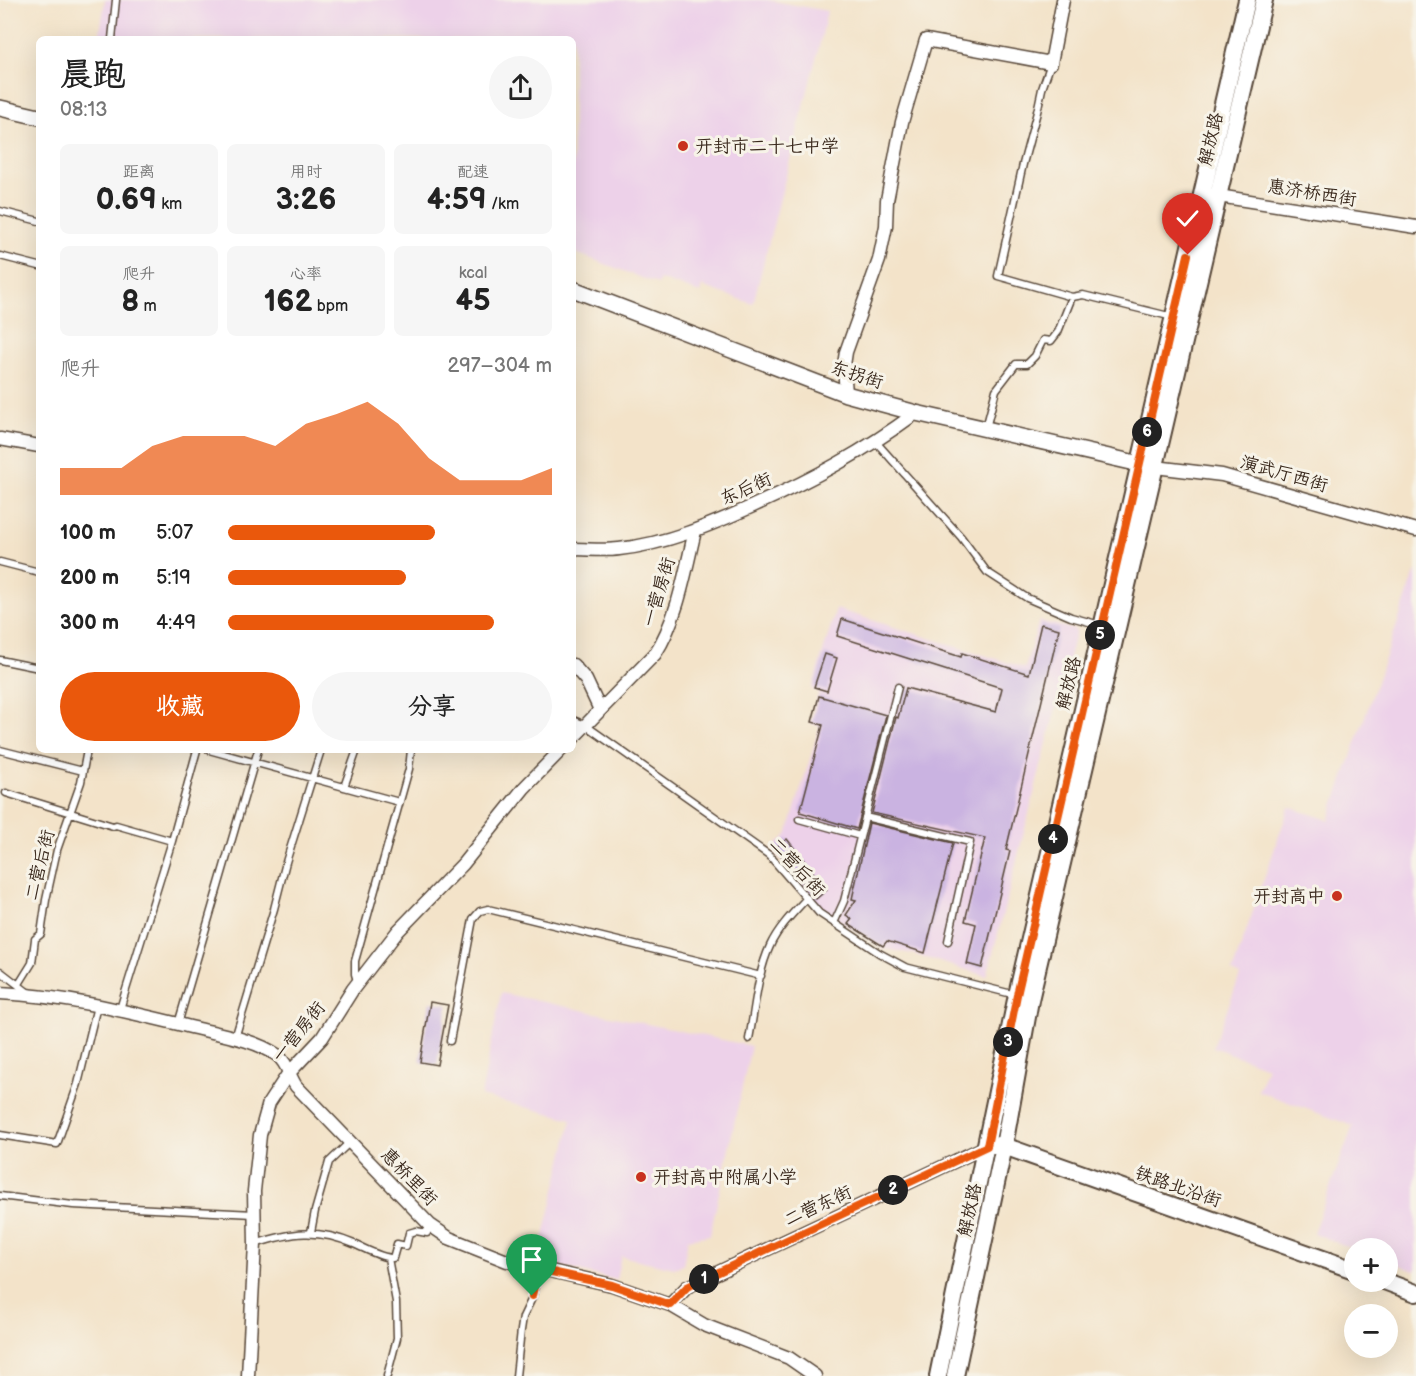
<!DOCTYPE html>
<html lang="zh">
<head>
<meta charset="utf-8">
<style>
	body { margin:0; font-family:"Balsamiq Sans","LXGW WenKai TC",sans-serif; background:#f6f6f6; color:#222; height:100vh; display:flex; flex-direction:column; font-size:22px; white-space:nowrap }
	* { box-sizing:border-box; margin:0 }
	p { font-size:20px; color:#767676 }
	.icon { flex:none; width:33px; height:33px; fill:none; stroke:currentColor; stroke-width:2; stroke-linecap:round; stroke-linejoin:round }
	.map { position:relative; flex:1; overflow:hidden }
	.details { position:absolute; left:36px; top:36px; width:540px; height:717px; display:flex; flex-direction:column; background:#fff; border-radius:9px; box-shadow:0 6px 24px #0002 }
	.details>* { flex:none }
	.controls { position:absolute; left:1344px; top:1238px; display:grid; gap:12px }
	.controls a { display:grid; place-items:center; width:54px; height:54px; border-radius:50%; background:#fff; box-shadow:0 6px 24px #0002; font-size:30px }
	.pin { position:absolute; display:grid; place-items:center; width:51px; height:51px; color:#fff; margin:-62px -26px; border-radius:50% 50% 50% 0; rotate:-45deg; box-shadow:0 0 6px #0007 }
	.pin .icon { rotate:45deg }
	.km { position:absolute; width:30px; height:30px; margin:-15px; border-radius:50%; background:#222; color:#fff; font-size:16px; line-height:30px; text-align:center }
	.round { display:grid; place-items:center; flex:none; width:63px; height:63px; border-radius:32px; background:#f6f6f6 }
	.summary { display:flex; align-items:center; justify-content:space-between; height:102px; padding:0 24px }
	h1 { font-size:33px; font-weight:700; line-height:45px }
	.metrics { display:grid; grid-template-columns:repeat(3,1fr); gap:9px; height:102px; padding:6px 24px }
	.metrics div { display:grid; align-content:center; border-radius:9px; background:#f6f6f6; text-align:center }
	.metrics b { font-size:30px; font-weight:700 }
	.metrics small { font-size:16px; font-weight:400 }
	.metrics p { font-size:16px }
	.chart { height:168px; padding:12px 24px }
	.chart p { display:flex; justify-content:space-between }
	.chart svg { width:100%; height:108px; margin-top:6px; fill:#ea580c; opacity:.7 }
	.button { display:flex; gap:12px; margin-top:auto; padding:12px 24px }
	.button a { flex:1; height:69px; border-radius:36px; background:#ea580c; color:#fff; font-size:24px; font-weight:700; line-height:69px; text-align:center }
	.button a+a { background:#f6f6f6; color:#222 }
	ul { padding:0 24px; list-style:none; font-size:20px }
	li { display:grid; grid-template-columns:96px 72px 1fr; align-items:center; height:45px }
	li i { height:15px; border-radius:8px; background:#ea580c }
	.map>svg:first-child { display:block }
</style>
</head>
<body>
<div class="map">
<svg width="1416" height="1376" viewBox="0 0 1416 1376">
	<rect width="100%" height="100%" fill="#f7f3e8"/>
	<filter id="ink" filterUnits="userSpaceOnUse"><feTurbulence type="fractalNoise" baseFrequency=".0167" numOctaves="2"/><feDisplacementMap in="SourceGraphic" scale="12" xChannelSelector="R" yChannelSelector="G"/><feConvolveMatrix kernelMatrix="1 2 1 2 8 2 1 2 1" color-interpolation-filters="sRGB"/></filter>
	<filter id="wash" filterUnits="userSpaceOnUse"><feTurbulence type="fractalNoise" baseFrequency=".008" numOctaves="4" result="noise"/><feDisplacementMap in="SourceGraphic" scale="24" xChannelSelector="R" yChannelSelector="G"/><feGaussianBlur stdDeviation="1.35" result="paint"/><feColorMatrix in="noise" values="0 0 0 0 0 0 0 0 0 0 0 0 0 0 0 0 0 1.4 0 .05"/><feComposite in="paint" operator="in"/></filter>
	<g filter="url(#wash)">
		<rect width="100%" height="100%" fill="#f3e3c9"/>
		<path fill="#edd1e9" d="M105 0H768L827 11 822 35 753 304 702 286 700 293 660 279 658 284 573 252V39H99Z
			M1416 570V1268L1415 1271 1388 1261V1248L1354 1249 1313 1233 1353 1126 1258 1091 1267 1067 1213 1047 1240 976 1232 972 1289 807 1329 820Z
			M836 609 1025 668 1039 621 1076 630 987 976 913 954 882 948 822 909 772 849 787 835 820 726 810 723 819 692 812 689Z
			M501 993 751 1046 710 1235 688 1239 683 1265 674 1268 621 1256 616 1280 538 1261 572 1119 481 1096Z"/>
		<g id="blocks">
			<path fill="#cab3e1" d="M842 619 961 657 962 653 1029 674 1041 624 1059 629 1006 850 1010 851 982 968 967 964 976 924 965 921 985 838 872 813 896 717 898 718 906 688 996 712 1002 688 837 636Z
				M825 654 837 658 827 691 814 687Z
				M819 696 886 715 857 829 800 812 823 725 812 722Z
				M869 823 953 843 925 953 887 941 883 946 848 924 852 919 846 915 856 900 852 899Z
				M787 839 827 890 816 899 775 848Z
				M430 1002 448 1005 437 1065 420 1062Z"/>
		</g>
	</g>
	<g filter="url(#ink)">
		<use href="#blocks" fill-opacity="0" stroke="#574638" stroke-width="1.5"/>
		<g fill="none" stroke-linecap="round" stroke-linejoin="round">
			<g stroke="#574638" stroke-width="9">
				<path id="service" d="M112 39 116 0
					M1051 63 1042 89 1037 112 1023 164 998 276 1072 297 1083 295 1173 317
					M0 211 39 221
					M0 256 39 266
					M986 428 996 390 1016 364H1027L1035 356 1043 340 1051 341 1058 332 1072 297
					M876 442 961 537 987 572 1027 598 1071 617 1100 625
					M0 562 39 572
					M0 660 39 668
					M573 720 585 725 769 855 819 913 879 953 905 967 1016 995
					M0 750 83 771
					M209 750 399 802
					M344 787 357 750
					M6 793 113 826 116 825 172 841
					M865 817 970 842 948 941
					M799 819 860 836
					M834 923 844 901 898 687
					M0 971 30 994
					M357 981 355 974V961L409 769 411 750
					M19 984 32 963 35 939 41 934 46 900 57 850 81 782 87 750
					M120 1009 172 841 197 750
					M178 1024 258 750
					M235 1038 274 909 286 862 321 750
					M749 1039C755 1009 757 974 770 946 778 928 794 912 807 898
					M450 1041 473 919 480 911 488 909 761 976
					M0 1135 57 1144 78 1084 97 1006
					M0 1196 73 1205 254 1214
					M311 1232 315 1211 329 1162 350 1142
					M255 1244C292 1232 317 1228 354 1244 366 1249 381 1258 393 1258L397 1244 406 1246 409 1233 416 1231 427 1233 430 1225
					M387 1376 397 1338 396 1302 388 1258
					M516 1376 521 1330 523 1317 533 1296 538 1269"/>
			</g>
			<g stroke="#574638" stroke-width="15">
				<path id="minor" d="M1212 195 1416 227
					M846 394 844 365 846 352 879 260 886 226 887 200 902 122 926 40 1051 63 1063 0
					M0 439 39 446
					M1147 466 1222 475 1416 530
					M573 549C588 549 604 551 619 549 666 544 711 525 753 506 813 479 863 452 916 413
					M573 665 586 680 600 710
					M573 738 655 654C678 618 685 572 695 531
					M0 993C68 996 133 1013 199 1029 224 1035 255 1040 277 1055 287 1062 289 1076 296 1086L430 1225 449 1238 507 1261 612 1285 670 1305 704 1325 789 1358 815 1376
					M670 1305 687 1287 987 1146
					M248 1376 255 1244 254 1191 260 1135 269 1103 288 1074 322 1038 353 989 398 931 463 864 524 788 561 750"/>
			</g>
			<g stroke="#574638" stroke-width="18">
				<path id="tertiary" d="M0 108 39 117
					M573 289 846 394 916 413 1140 464"/>
			</g>
			<g stroke="#574638" stroke-width="20">
				<path id="secondary" d="M994 1145 1004 1146 1354 1270
					M1384 1281 1416 1293
					M938 1376 1017 995 1247 0
					M955 1376 1004 1146 1030 1000 1264 0"/>
			</g>
			<use href="#service" stroke="#fff" stroke-width="6"/>
			<use href="#minor" stroke="#fff" stroke-width="12"/>
			<use href="#tertiary" stroke="#fff" stroke-width="15"/>
			<use href="#secondary" stroke="#fff" stroke-width="16"/>
		</g>
	</g>
	<g fill="none" stroke-linecap="round" stroke-linejoin="round" filter="url(#ink)">
		<g stroke="#fff" stroke-width="12">
			<path id="route" d="M532 1296 538 1269 612 1285 670 1305 687 1287 987 1146 1017 995 1188 255"/>
		</g>
		<use href="#route" stroke="#ea580c" stroke-width="8"/>
	</g>
	<g fill="#c8321e" stroke="#f7f3e8" stroke-width="2">
		<circle cx="683" cy="146" r="6"/>
		<circle cx="1337" cy="896" r="6"/>
		<circle cx="641" cy="1177" r="6"/>
	</g>
	<g text-anchor="middle" dominant-baseline="central" stroke-width="6" stroke-linejoin="round" paint-order="stroke">
		<g font-size="18" fill="#3b2a1e" stroke="#f7f3e8">
			<text transform="translate(1211 139) rotate(-77)">解放路</text>
			<text transform="translate(1312 193) rotate(9)">惠济桥西街</text>
			<text transform="translate(857 375) rotate(18)">东拐街</text>
			<text transform="translate(1284 474) rotate(16)">演武厅西街</text>
			<text transform="translate(746 489) rotate(-24)">东后街</text>
			<text transform="translate(659 592) rotate(-73)">一营房街</text>
			<text transform="translate(1069 683) rotate(-77)">解放路</text>
			<text transform="translate(40 865) rotate(-76)">二营后街</text>
			<text transform="translate(797 867) rotate(47)">二营后街</text>
			<text transform="translate(299 1032) rotate(-51)">一营房街</text>
			<text transform="translate(409 1177) rotate(46)">惠桥里街</text>
			<text transform="translate(1178 1187) rotate(19)">铁路北沿街</text>
			<text transform="translate(818 1206) rotate(-25)">二营东街</text>
			<text transform="translate(970 1210) rotate(-78)">解放路</text>
		</g>
		<g font-size="18" fill="#3b2a1e" stroke="#f7f3e8" text-anchor="start">
			<text x="695" y="146">开封市二十七中学</text>
			<text x="1325" y="896" text-anchor="end">开封高中</text>
			<text x="653" y="1177">开封高中附属小学</text>
		</g>
	</g>
</svg>
<div class="controls">
<a>+</a>
<a>−</a>
</div>
<div class="pin" style="left:532px;top:1296px;background:#1e9e55"><svg class="icon" aria-label="arrive" viewBox="0 0 24 24"><path d="M6 21V4h12l-3 4 3 4H6"/></svg></div>
<div class="pin" style="left:1188px;top:255px;background:#d93025"><svg class="icon" aria-label="check" viewBox="0 0 24 24"><path d="M5 12l5 5 9-10"/></svg></div>
<b class="km" style="left:704px;top:1279px">1</b>
<b class="km" style="left:893px;top:1190px">2</b>
<b class="km" style="left:1008px;top:1042px">3</b>
<b class="km" style="left:1053px;top:839px">4</b>
<b class="km" style="left:1100px;top:635px">5</b>
<b class="km" style="left:1147px;top:432px">6</b>
<section class="details">
<div class="summary"><div><h1>晨跑</h1><p>08:13</p></div><a class="round"><svg class="icon" aria-label="share" viewBox="0 0 24 24"><path d="M12 15V3M7 8l5-5 5 5M5 13v7h14v-7"/></svg></a></div>
<div class="metrics">
<div><p>距离</p><b>0.69<small> km</small></b></div>
<div><p>用时</p><b>3:26</b></div>
<div><p>配速</p><b>4:59<small> /km</small></b></div>
</div>
<div class="metrics">
<div><p>爬升</p><b>8<small> m</small></b></div>
<div><p>心率</p><b>162<small> bpm</small></b></div>
<div><p>kcal</p><b>45</b></div>
</div>
<div class="chart"><p><span>爬升</span>297–304 m</p>
<svg viewBox="0 0 160 44" preserveAspectRatio="none"><path d="M0 44V33L10 33L20 33L30 24L40 20L50 20L60 20L70 24L80 15L90 11L100 6L110 15L120 29L130 38L140 38L150 38L160 33V44z"/></svg>
</div>
<ul>
<li><b>100 m</b>5:07<i style="width:64%"></i></li>
<li><b>200 m</b>5:19<i style="width:55%"></i></li>
<li><b>300 m</b>4:49<i style="width:82%"></i></li>
</ul>
<div class="button"><a>收藏</a><a>分享</a></div>
</section>
</div>
</body>
</html>
